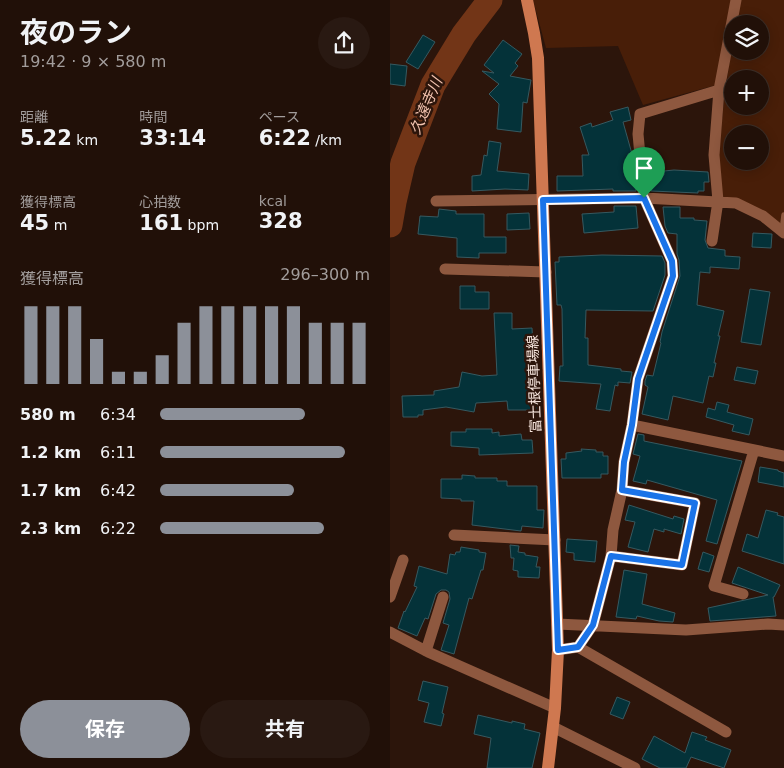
<!DOCTYPE html>
<html lang="ja">
<head>
<meta charset="utf-8">
<style>
	body { margin:0; font-family:"DejaVu Sans","Noto Sans JP",sans-serif; background:#291912; color:#f1f3f6; height:100vh; display:flex; flex-direction:column; font-size:19px; white-space:nowrap }
	* { box-sizing:border-box; margin:0 }
	p { font-size:16px; color:#a29d9c }
	.icon { flex:none; width:28px; height:28px; fill:none; stroke:currentColor; stroke-width:2; stroke-linecap:round; stroke-linejoin:round }
	.map { position:relative; flex:1; overflow:hidden }
	.drawer { display:flex; flex-direction:column; background:#211008; width:390px }
	.drawer>* { flex:none }
	.tools { position:absolute; left:334px; top:15px; display:grid; gap:10px }
	.tools a { display:grid; place-items:center; width:45px; height:45px; border-radius:50%; background:#211008; box-shadow:0 2px 12px #0003,0 0 0 1px #3e3029; font-size:25px }
	.pin { position:absolute; display:grid; place-items:center; width:42px; height:42px; color:#fff; margin:-51px -21px; border-radius:50% 50% 50% 0; rotate:-45deg; box-shadow:0 0 5px #0007 }
	.pin .icon { rotate:45deg }
	.round { display:grid; place-items:center; flex:none; width:52px; height:52px; border-radius:26px; background:#291912 }
	.head { display:flex; align-items:center; justify-content:space-between; height:85px; padding:0 20px }
	h1 { font-size:28px; font-weight:700; line-height:38px }
	.figures { display:grid; grid-template-columns:repeat(3,1fr); gap:8px; height:85px; padding:5px 20px }
	.figures div { display:grid; align-content:center }
	.figures b { font-size:21px; font-weight:700 }
	.figures small { font-size:14px; font-weight:400 }
	.figures p { font-size:14px }
	.chart { height:140px; padding:10px 20px }
	.chart p { display:flex; justify-content:space-between }
	.chart svg { width:100%; height:90px; margin-top:5px; stroke:#8c9099; stroke-width:6 }
	.primary-button { display:flex; gap:10px; margin-top:auto; padding:10px 20px }
	.primary-button a { flex:1; height:58px; border-radius:30px; background:#8c9099; color:#fff; font-size:20px; font-weight:700; line-height:58px; text-align:center }
	.primary-button a+a { background:#291912; color:#f1f3f6 }
	ul { padding:0 20px; list-style:none; font-size:16px }
	li { display:grid; grid-template-columns:80px 60px 1fr; align-items:center; height:38px }
	li i { height:12px; border-radius:6px; background:#8c9099 }
	main { display:flex; flex:1; min-height:0 }
	.map>svg:first-child { display:block }
</style>
</head>
<body>
<main>
<section class="drawer">
<div class="head"><div><h1>夜のラン</h1><p>19:42 · 9 × 580 m</p></div><a class="round"><svg class="icon" aria-label="share" viewBox="0 0 24 24"><path d="M12 15V3M7 8l5-5 5 5M5 13v7h14v-7"/></svg></a></div>
<div class="figures">
<div><p>距離</p><b>5.22<small> km</small></b></div>
<div><p>時間</p><b>33:14</b></div>
<div><p>ペース</p><b>6:22<small> /km</small></b></div>
</div>
<div class="figures">
<div><p>獲得標高</p><b>45<small> m</small></b></div>
<div><p>心拍数</p><b>161<small> bpm</small></b></div>
<div><p>kcal</p><b>328</b></div>
</div>
<div class="chart"><p><span>獲得標高</span>296–300 m</p>
<svg viewBox="0 0 160 44" preserveAspectRatio="none"><path d="M5 44V6M15 44V6M25 44V6M35 44V22M45 44V38M55 44V38M65 44V30M75 44V14M85 44V6M95 44V6M105 44V6M115 44V6M125 44V6M135 44V14M145 44V14M155 44V14"/></svg>
</div>
<ul>
<li><b>580 m</b>6:34<i style="width:69%"></i></li>
<li><b>1.2 km</b>6:11<i style="width:88%"></i></li>
<li><b>1.7 km</b>6:42<i style="width:64%"></i></li>
<li><b>2.3 km</b>6:22<i style="width:78%"></i></li>
</ul>
<div class="primary-button"><a>保存</a><a>共有</a></div>
</section>
<div class="map">
<svg width="394" height="768" viewBox="0 0 394 768">
	<rect width="100%" height="100%" fill="#2c150b"/>
	<path fill="#481e08" fill-rule="evenodd" d="M143 0H343L330 84 253 105 228 46 156 48Z
		M350 0H394V231L325 196 334 99 342 46V51H370V24H346ZM342 79H370V106H342ZM342 134H370V161H342Z"/>
	<g fill="none" stroke-linecap="round" stroke-linejoin="round">
		<path stroke="#723517" stroke-width="25" d="M0 225 4 202 13 163 43 85 74 34 100 0"/>
	</g>
	<path fill="#043239" stroke="#365960" d="M33 35 45 42 28 69 16 62Z
		M113 40 132 54 125 63 128 66 120 76 141 80 137 103 133 102 131 132 107 129 109 104 99 94 109 84 92 71 104 73 94 65Z
		M0 64 17 66 15 86 0 84Z
		M238 107 241 120 233 122 242 154H238L239 178 245 177 246 191H223V189L167 191V176H193L192 155H199L190 127 201 123 202 127 223 120 220 112Z
		M99 141 111 143 107 171 139 174 138 190 115 189 82 191V176L91 175 94 155 97 156Z
		M284 170 318 172 319 182H314V191H308V193L261 191 259 176 274 175V171Z
		M224 206H246L248 228 194 233 192 214 224 212Z
		M273 207H290V218H304V220L317 221 315 240 318 248 335 250V256L350 257 349 269 320 267V273L310 272 307 305 334 311 328 336H330L324 363H326L323 377 319 376 313 403 283 396 278 420 252 414 258 387 255 385V381L257 375 263 376 271 343 270 342 272 332 290 276 289 260 287 254V234L278 233 275 226Z
		M49 209 66 211V214H94V237H116V253H89V258L67 257V238L28 234 30 216 48 217Z
		M139 213 140 229 117 230V214Z
		M363 233 382 234 381 248 362 247Z
		M212 255 272 256 275 263V275L263 311 196 310 195 338H198V365L231 369V371L242 372 240 383 228 382V386L225 385 220 411 206 409 211 384 169 381 170 366H173L172 309 171 305H167L165 262H169V257Z
		M70 286H85V292H99V309H70Z
		M360 289 380 292 371 345 351 342Z
		M104 313H122V329L142 328 144 369H138L139 392H149L150 410H118L117 401 86 403 84 412 56 407 33 410V415H28V417H13L12 396 44 395V391L69 387 72 372 92 376 107 375Z
		M347 367 368 371 365 384 344 380Z
		M327 402 339 405 337 412 363 419 359 435 342 431 344 425 316 417 318 408 325 410Z
		M76 429H102V433L109 432V436L131 434 132 440H142L143 453 89 455V448L61 446V432H76Z
		M248 434 254 435V441L352 461 327 544 316 541 327 500 257 480 256 484 243 481 250 456 243 454Z
		M191 449 206 450V452H213V456H218V474H211V478H172L171 459H176V453L192 451Z
		M370 467 388 470V471L394 473V487L368 482Z
		M72 475 85 476V478H107V481H117V486H147V510H154L153 528 132 526 131 531 82 525 84 501H71V499L51 498V479H72Z
		M239 505 283 519 284 516 294 519 291 534 274 529V532L264 529 258 552 238 547 245 522 235 520Z
		M376 510 388 513 387 515 394 517V564L352 551 357 534 368 538Z
		M177 539 207 541 205 562 184 560V553L176 552Z
		M120 545 129 546 128 552 135 553V555L148 557 146 567H150L149 578 128 577V571L123 570 124 558H121Z
		M71 547 89 550V552L96 553 93 570H91L82 599 79 598 64 654 51 650 59 625 53 623 60 599 59 592 56 590H51L46 594 38 619 35 618 27 636 8 628 14 611 15 612 27 587 24 586 29 566 57 574 60 554 65 555 66 552H70Z
		M313 552 324 556 319 572 308 569Z
		M348 567 390 585 384 597H383L386 616 320 621 318 608 378 595 342 583Z
		M234 570 257 574 252 604 285 613 283 622 269 621 247 616 246 619 226 617Z
		M33 681 58 687 52 713 54 714 51 726 34 722 39 703 28 700Z
		M227 697 240 702 233 719 220 714Z
		M88 715 122 723V721L135 724 134 729 150 733 142 768H97L101 738 84 734Z
		M302 732 317 737 315 740 341 750 334 768 301 757 296 768H270L252 759 264 736 295 753Z"/>
	<g fill="none" stroke-linecap="round" stroke-linejoin="round">
		<path stroke="#8e583f" stroke-width="5.5" d="M392 232 394 215"/>
		<path stroke="#8e583f" stroke-width="11" d="M46 201 254 198 346 203 373 216 394 233
			M322 241 328 201 324 155 329 90 346 0
			M55 269 156 272
			M242 425 394 456
			M64 535 165 540
			M221 556 292 565 305 503 232 490
			M353 594 324 586 364 450
			M0 597 13 560
			M167 624 296 630 378 624 394 625
			M0 632 38 652 165 708
			M188 647 336 732
			M168 650 188 647 203 625 221 556 223 530 232 490 234 462 242 425 248 379 283 276 282 261 254 198 248 134 250 114 329 90
			M36 651 53 597
			M163 727 245 768"/>
		<path stroke="#cf7850" stroke-width="12" d="M137 0 144 33 148 58 168 650 165 708 158 768"/>
	</g>
	<g fill="none" stroke-linecap="round" stroke-linejoin="round">
		<g stroke="#fff" stroke-width="10">
			<path id="route" d="M254 198 282 261 283 276 248 379 242 425 234 462 232 490 305 503 292 565 221 556 203 625 188 647 168 650 153 200Z"/>
		</g>
		<use href="#route" stroke="#1a73e8" stroke-width="6"/>
	</g>
	<g text-anchor="middle" dominant-baseline="central" stroke-width="5" stroke-linejoin="round" paint-order="stroke">
		<g font-size="14" fill="#f9e8e0" stroke="#2c150b">
			<text transform="translate(144 384) rotate(-92)">富士根停車場線</text>
		</g>
		<g font-size="15" font-style="italic" fill="#f2c3af" stroke="#2c150b">
			<text transform="translate(36 106) rotate(-67)">久遠寺川</text>
		</g>
	</g>
</svg>
<div class="tools">
<a><svg class="icon" aria-label="layers" viewBox="0 0 24 24"><path d="M12 4l9 5-9 5-9-5zM3 14l9 5 9-5"/></svg></a>
<a>+</a>
<a>−</a>
</div>
<div class="pin" style="left:254px;top:198px;background:#1e9e55"><svg class="icon" aria-label="arrive" viewBox="0 0 24 24"><path d="M6 21V4h12l-3 4 3 4H6"/></svg></div>
</div>
</main>
</body>
</html>
